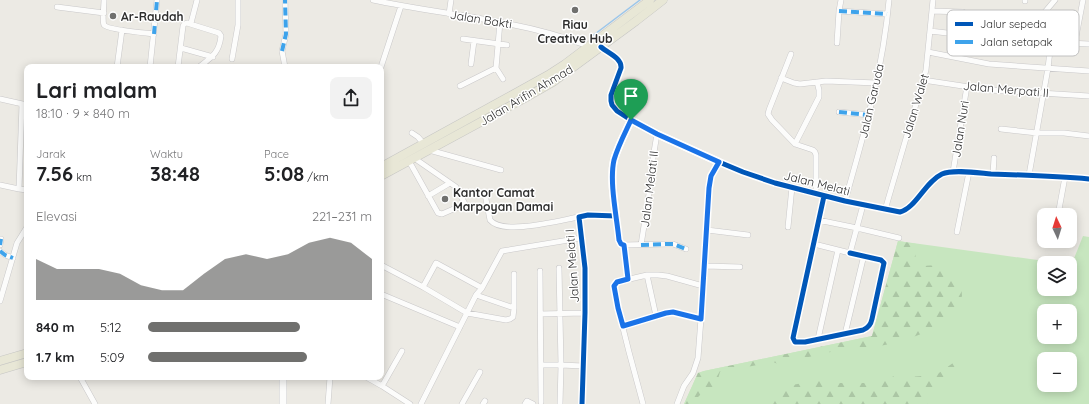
<!DOCTYPE html>
<html lang="id">
<head>
<meta charset="utf-8">
<style>
	body { margin:0; font-family:Quicksand,sans-serif; background:#f2f2f2; color:#202124; height:100vh; display:flex; flex-direction:column; font-size:15px; white-space:nowrap }
	* { box-sizing:border-box; margin:0 }
	p { font-size:13px; color:#757577 }
	.icon { flex:none; width:22px; height:22px; fill:none; stroke:currentColor; stroke-width:2; stroke-linecap:round; stroke-linejoin:round }
	.map { position:relative; flex:1; overflow:hidden }
	.side { position:absolute; left:24px; top:64px; width:360px; height:316px; display:flex; flex-direction:column; background:#fff; border-radius:8px; box-shadow:0 2px 10px #0003 }
	.side>* { flex:none }
	.needle { width:26px; rotate:356deg }
	.buttons { position:absolute; left:1037px; top:208px; display:grid; gap:8px }
	.buttons a { display:grid; place-items:center; width:40px; height:40px; border-radius:8px; background:#fff; box-shadow:0 2px 10px #0003; font-size:20px }
	.pin { position:absolute; display:grid; place-items:center; width:34px; height:34px; color:#fff; margin:-41px -17px; border-radius:50% 50% 50% 0; rotate:-45deg; box-shadow:0 0 4px #0007 }
	.pin .icon { rotate:45deg }
	.round { display:grid; place-items:center; flex:none; width:42px; height:42px; border-radius:8px; background:#f2f2f2 }
	.summary { display:flex; align-items:center; justify-content:space-between; height:68px; padding:0 12px }
	h1 { font-size:22px; font-weight:700; line-height:30px }
	.stats { display:grid; grid-template-columns:repeat(3,1fr); gap:6px; height:68px; padding:4px 12px }
	.stats div { display:grid; align-content:center }
	.stats b { font-size:20px; font-weight:700 }
	.stats small { font-size:11px; font-weight:400 }
	.stats p { font-size:11px }
	.chart { height:112px; padding:8px 12px }
	.chart p { display:flex; justify-content:space-between }
	.chart svg { width:100%; height:72px; margin-top:4px; fill:#70706e; opacity:.7 }
	ul { padding:0 12px; list-style:none; font-size:13px }
	li { display:grid; grid-template-columns:64px 48px 1fr; align-items:center; height:30px }
	li i { height:10px; border-radius:5px; background:#70706e }
	.map>svg:first-child { display:block }
</style>
</head>
<body>
<div class="map">
<svg width="1089" height="404" viewBox="0 0 1089 404">
	<defs>
		<pattern id="forest-firs" width="22" height="20" patternUnits="userSpaceOnUse"><rect width="22" height="20" fill="#c7e6bf"/><path d="M5 1l3.5 6h-7zM16 11l3.5 6h-7z" fill="#abc6a4"/></pattern>
	</defs>
	<rect width="100%" height="100%" fill="#eceae4"/>
	<path fill="#c7e6bf" fill-rule="evenodd" d="M1083 236 1089 237V404H684L698 373 704 371 872 336 898 241 1059 263H1044V289H1070V263H1067L1073 261ZM1044 311H1070V337H1044ZM1044 359H1070V385H1044Z"/>
	<path fill="url(#forest-firs)" d="M898 241 917 244 915 260 921 266 939 265 957 276 961 283 962 296 958 305 961 309 959 315 952 319 949 318 938 320 929 331 900 342 859 350 848 348 778 364 773 362 720 372 716 386 701 394 694 401 699 404H684L698 373 704 371 872 336Z
		M953 363 958 366 960 371 958 374 945 376C938 384 930 393 927 404H768L774 392 782 387 828 378 833 383H873L884 372H889L895 378 936 375Z"/>
	<g fill="none" stroke-linecap="round" stroke-linejoin="round">
		<path stroke="#9bc6ea" stroke-width="1.5" d="M591 37 640 0"/>
		<g stroke="#c9c8c9" stroke-width="6">
			<path id="street" d="M104 0C104 6 102 21 104 25 108 30 146 33 154 34
				M373 0C420 10 467 15 514 25 540 30 564 37 588 46
				M1025 1V0
				M57 7 104 13
				M839 11 887 14
				M932 11 963 12
				M1044 13 1055 0
				M449 14 451 0
				M191 23 197 0
				M930 31 1007 40 1089 44
				M463 39 507 45
				M1075 42 1083 0
				M837 43 839 11 841 0
				M601 47C608 53 622 58 621 68L611 95V101L612 105 617 111 631 120 657 134 719 162 743 172 775 183 845 201 900 212C916 208 925 182 942 174 953 169 979 173 991 174 1024 175 1056 176 1089 179
				M181 48 213 57
				M928 52 989 64 1089 71
				M791 54 769 110 768 114 772 120 795 144 813 150 815 152 816 155V194
				M232 59 238 25V0
				M471 64 474 41
				M117 67 122 30
				M150 67 157 0
				M168 67H169
				M178 67 183 26 184 24 187 23 219 33 221 36C219 53 212 57 199 67
				M285 67 282 51 286 34 285 0
				M381 67 401 6
				M496 68 503 79
				M781 78 794 83 800 84 826 81 877 83
				M923 80 989 90 1089 96
				M460 86 496 68 500 22
				M0 99 27 105
				M839 112 869 115
				M1001 129 1037 133H1064L1089 136
				M412 133 418 137 424 144
				M795 144 819 97V90L817 82
				M429 150 501 170
				M409 161 438 213 442 214 465 204 456 187 414 158
				M953 172 967 86
				M993 174 994 158
				M1029 175 1048 68 1051 42
				M0 185 19 189 27 190
				M19 189 22 104
				M485 194 490 220C503 236 561 220 579 217
				M428 196 450 183
				M824 196 793 338 795 342H805L863 330C868 328 871 324 872 319L884 263 881 260 850 253
				M845 201C864 134 883 70 889 0
				M885 210 926 70 933 0
				M1058 215 1065 177
				M616 216 619 240 621 244 624 245 668 244H673L686 249
				M818 220 857 228 899 238
				M788 227 792 187
				M707 230 748 235
				M957 232 969 172
				M814 244 850 253 863 205
				M0 245 1 239
				M624 245 628 279
				M641 245 649 194 653 158 657 134
				M1052 245 1053 241
				M0 251 5 255 13 258
				M381 265 423 287 467 313 506 320 510 319 513 317 514 308 476 295
				M705 266 740 267
				M559 268 561 365 560 404
				M540 271 541 402
				M647 275 656 316
				M423 287 436 263 482 288
				M381 294 460 327
				M0 301 17 243 27 227
				M514 308V274
				M540 314 585 313
				M623 326 666 313 673 312 701 319
				M845 334 864 255
				M818 339 838 250
				M541 365H561L583 366
				M80 377 95 404
				M366 377 382 386 410 404
				M382 386 402 351
				M328 404 330 377
				M421 404 476 295 482 288 502 251 581 238
				M462 404 480 372
				M483 404 485 401
				M525 404 527 401 533 404
				M582 404 585 313V268L579 217 588 215 616 216C614 198 610 178 614 160 618 146 625 133 631 120
				M643 404 629 352 618 308 614 287 617 282 647 275H658L667 276 703 286
				M677 404 684 386 693 373 698 358 705 266 709 188 711 176 719 162"/>
		</g>
		<g stroke="#c9c8c9" stroke-width="8">
			<path id="secondary" d="M283 404V377"/>
		</g>
		<g stroke="#c6c6c4" stroke-width="9">
			<path id="primary" d="M381 167 512 95 548 75 565 64 650 0
				M381 176 525 98 553 82 636 21 663 0
				M0 361 27 353
				M0 370 27 362"/>
		</g>
		<use href="#street" stroke="#fcfcfb" stroke-width="5"/>
		<use href="#secondary" stroke="#fcfcfb" stroke-width="7"/>
		<use href="#primary" stroke="#e8e7d6" stroke-width="8"/>
		<path stroke="#3ea3eb" stroke-width="4" stroke-dasharray="8 4" stroke-linecap="butt" d="M839 11 887 14
			M154 34 157 0
			M282 51 286 34 285 0
			M839 112 869 115
			M0 245 1 239
			M641 245 668 244H673L686 249
			M0 251 5 255 13 258"/>
		<g stroke="#fff" stroke-width="8">
			<path id="cycleway" d="M601 47C608 53 622 58 621 68L611 95V101L612 105 617 111 631 120 657 134 719 162 743 172 775 183 845 201 900 212C916 208 925 182 942 174 953 169 979 173 991 174 1024 175 1056 176 1089 179
				M824 196 793 338 795 342H805L863 330C868 328 871 324 872 319L884 263 881 260 850 253
				M582 404 585 313V268L579 217 588 215 616 216C614 198 610 178 614 160 618 146 625 133 631 120"/>
		</g>
		<use href="#cycleway" stroke="#0057b8" stroke-width="5"/>
	</g>
	<g fill="none" stroke-linecap="round" stroke-linejoin="round">
		<g stroke="#fff" stroke-width="8">
			<path id="route" d="M631 120 657 134 719 162 711 176 709 188 701 319 673 312 666 313 623 326 618 308 614 286 617 282 628 279 624 245 621 244 619 240C617 218 609 182 614 160 618 146 625 133 631 120Z"/>
		</g>
		<use href="#route" stroke="#1a73e8" stroke-width="5"/>
	</g>
	<g fill="#70706e" stroke="#fff" stroke-width="1.5">
		<circle cx="575" cy="10" r="4"/>
		<circle cx="113" cy="16" r="4"/>
		<circle cx="445" cy="199" r="4"/>
	</g>
	<g text-anchor="middle" dominant-baseline="central" stroke-width="3" stroke-linejoin="round" paint-order="stroke">
		<g font-size="12" font-weight="bold" fill="#2e2e2e" stroke="#fff" text-anchor="start">
			<text x="121" y="16">Ar-Raudah</text>
			<text x="575" y="24" text-anchor="middle">Riau<tspan x="575" dy="14">Creative Hub</tspan></text>
			<text x="453" y="192">Kantor Camat<tspan x="453" dy="14">Marpoyan Damai</tspan></text>
		</g>
		<g font-size="12" fill="#2e2e2e" stroke="#fff">
			<text transform="translate(481 19) rotate(9)">Jalan Bakti</text>
			<text transform="translate(1006 89) rotate(5)">Jalan Merpati II</text>
			<text transform="translate(526 95) rotate(-31)">Jalan Arifin Ahmad</text>
			<text transform="translate(871 101) rotate(-77)">Jalan Garuda</text>
			<text transform="translate(915 106) rotate(-73)">Jalan Walet</text>
			<text transform="translate(960 129) rotate(-81)">Jalan Nuri</text>
			<text transform="translate(817 183) rotate(14)">Jalan Melati</text>
			<text transform="translate(649 189) rotate(-83)">Jalan Melati II</text>
			<text transform="translate(572 266) rotate(-94)">Jalan Melati I</text>
		</g>
	</g>
	<rect x="947" y="10" width="132" height="46" rx="6" fill="#fff" stroke="#c0c0c0" stroke-width="1"/>
	<rect x="955" y="22" width="18" height="4" fill="#0057b8"/>
	<rect x="955" y="40" width="18" height="4" fill="#3ea3eb"/>
	<g font-size="11" fill="#2e2e2e">
		<text x="980" y="28">Jalur sepeda</text>
		<text x="980" y="46">Jalan setapak</text>
	</g>
</svg>
<div class="buttons">
<a><svg class="needle" viewBox="-14 -14 28 28"><path d="M0-13l5 13h-10z" fill="#e53935"/><path d="M0 13l5-13h-10z" fill="#757577"/></svg></a>
<a><svg class="icon" aria-label="layers" viewBox="0 0 24 24"><path d="M12 4l9 5-9 5-9-5zM3 14l9 5 9-5"/></svg></a>
<a>+</a>
<a>−</a>
</div>
<div class="pin" style="left:631px;top:120px;background:#1e9e55"><svg class="icon" aria-label="arrive" viewBox="0 0 24 24"><path d="M6 21V4h12l-3 4 3 4H6"/></svg></div>
<section class="side">
<div class="summary"><div><h1>Lari malam</h1><p>18:10 · 9 × 840 m</p></div><a class="round"><svg class="icon" aria-label="share" viewBox="0 0 24 24"><path d="M12 15V3M7 8l5-5 5 5M5 13v7h14v-7"/></svg></a></div>
<div class="stats">
<div><p>Jarak</p><b>7.56<small> km</small></b></div>
<div><p>Waktu</p><b>38:48</b></div>
<div><p>Pace</p><b>5:08<small> /km</small></b></div>
</div>
<div class="chart"><p><span>Elevasi</span>221–231 m</p>
<svg viewBox="0 0 160 44" preserveAspectRatio="none"><path d="M0 44V19L10 25L20 25L30 25L40 28L50 35L60 38L70 38L80 28L90 19L100 16L110 19L120 16L130 9L140 6L150 9L160 19V44z"/></svg>
</div>
<ul>
<li><b>840 m</b>5:12<i style="width:68%"></i></li>
<li><b>1.7 km</b>5:09<i style="width:71%"></i></li>
</ul>
</section>
</div>
</body>
</html>
